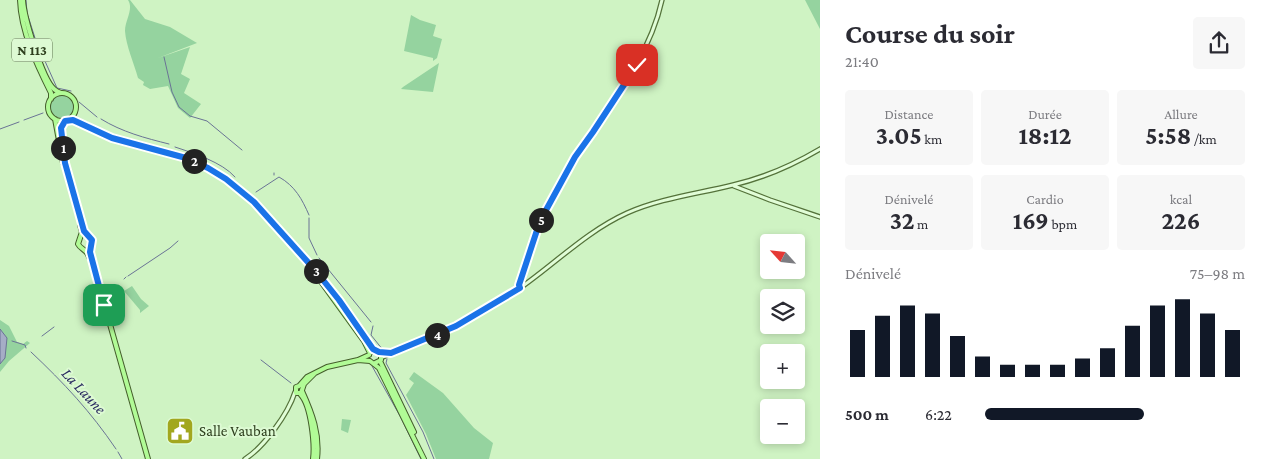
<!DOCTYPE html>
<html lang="fr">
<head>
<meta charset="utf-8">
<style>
	body { margin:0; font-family:"Crimson Pro",serif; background:#f7f7f7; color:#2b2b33; height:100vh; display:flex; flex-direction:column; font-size:19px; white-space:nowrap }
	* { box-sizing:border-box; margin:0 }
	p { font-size:16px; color:#7c7c81 }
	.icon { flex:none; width:28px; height:28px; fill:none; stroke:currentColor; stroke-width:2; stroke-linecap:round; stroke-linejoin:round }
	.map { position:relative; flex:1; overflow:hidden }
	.details { display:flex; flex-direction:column; background:#fff; width:450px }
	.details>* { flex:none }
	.needle { width:32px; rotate:297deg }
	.controls { position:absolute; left:760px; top:234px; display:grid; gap:10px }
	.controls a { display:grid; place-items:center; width:45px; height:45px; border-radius:5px; background:#fff; box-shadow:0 2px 8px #0003; font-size:25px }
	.pin { position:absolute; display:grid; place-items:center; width:42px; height:42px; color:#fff; margin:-21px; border-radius:10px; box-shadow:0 2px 8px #0006 }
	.km { position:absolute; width:25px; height:25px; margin:-12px; border-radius:50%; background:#222; color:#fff; font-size:14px; line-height:25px; text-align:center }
	.round { display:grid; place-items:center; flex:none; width:52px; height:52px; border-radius:5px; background:#f7f7f7 }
	.overview { display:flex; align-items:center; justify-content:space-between; height:85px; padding:0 25px }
	h1 { font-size:28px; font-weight:700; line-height:38px }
	.figures { display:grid; grid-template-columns:repeat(3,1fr); gap:8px; height:85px; padding:5px 25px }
	.figures div { display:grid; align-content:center; border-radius:5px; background:#f7f7f7; text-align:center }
	.figures b { font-size:25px; font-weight:700 }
	.figures small { font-size:14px; font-weight:400 }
	.figures p { font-size:14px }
	.chart { height:140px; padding:10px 25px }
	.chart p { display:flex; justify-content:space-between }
	.chart svg { width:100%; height:90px; margin-top:5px; stroke:#111827; stroke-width:6 }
	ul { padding:0 25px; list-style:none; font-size:16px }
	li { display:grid; grid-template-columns:80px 60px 1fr; align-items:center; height:38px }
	li i { height:12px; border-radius:6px; background:#111827 }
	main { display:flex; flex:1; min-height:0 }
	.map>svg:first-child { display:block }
</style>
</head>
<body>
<main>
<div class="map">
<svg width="820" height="459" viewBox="0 0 820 459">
	<rect width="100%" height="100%" fill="#cff3c3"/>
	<path fill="#95d39f" d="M128 0H130L145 19 170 27 197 43 158 58 190 47 181 74 190 79 184 93 201 104 190 118 178 108 168 86 150 89 143 85 144 82 138 78C134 63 126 46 125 31 125 20 134 9 128 0Z
		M805 0H820V29Z
		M411 15 420 20 436 25 433 36 442 39 437 58 433 61V58L404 51Z
		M439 63 433 92 401 89 403 87Z
		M50 106a12 12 0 1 1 24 0a12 12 0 1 1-24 0Z
		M132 286 141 299 149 306 140 313V310L124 291Z
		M0 320 9 326 17 342 23 344 27 341 30 343 9 361 0 372Z
		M414 372 443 393 474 428 493 443 489 459H436L426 434 406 395 414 383 409 379Z
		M342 419 351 420 348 433 341 430Z"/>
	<path fill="#a5adc6" stroke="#6a7395" d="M0 329 7 338 5 358 0 364Z"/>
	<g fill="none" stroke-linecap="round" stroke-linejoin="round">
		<path stroke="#6a7395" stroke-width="1" d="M26 0 27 12
			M28 16 35 38
			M36 41 57 88 71 91
			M164 57 172 92 179 107 190 116 207 121 242 150
			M79 102 97 117
			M101 119C122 132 145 138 169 144
			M24 120 43 113
			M0 129 19 122
			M175 147C193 153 222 162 235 177
			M274 173V175
			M256 192 279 177C295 186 302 199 309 215
			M309 218V238L317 255
			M319 258 371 322
			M128 276 170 248 178 241
			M124 279 126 277
			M373 326 371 335 383 350
			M42 336 54 327
			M12 341 25 345 26 348
			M31 352C64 383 91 412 116 449
			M387 359 386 363 423 432 434 459
			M261 360 291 383
			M372 366 400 416 421 459
			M118 452 122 459"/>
		<g stroke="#54723a" stroke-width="5.5">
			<path id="secondary" d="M734 186 770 200 820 217
				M520 287C520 275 528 260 532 247 542 216 556 186 574 158 607 108 649 60 662 0
				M381 358C402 347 426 340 447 330 469 320 490 307 510 295 550 269 583 233 627 213 661 198 697 194 733 185 763 178 793 165 820 149
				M245 459C264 447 288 414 295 392"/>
		</g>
		<g stroke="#445d2b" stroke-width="6">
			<path id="primary" d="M20 0C21 32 37 65 51 93V99
				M23 0C24 17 42 78 54 89 56 91 58 92 61 93
				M48 107a14 14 0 1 1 28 0a14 14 0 1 1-28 0Z
				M55 119 63 163
				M69 119 85 124 112 138 193 161 226 179 254 202 315 270 339 300 371 347 381 354V360L375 363
				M65 121C55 133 76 216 85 232 87 236 90 237 92 241L90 252 99 293 104 305
				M80 225 82 232 78 244C81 250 87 249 89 257
				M322 283 364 341 370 353
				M104 303 148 459
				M358 360 370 361 379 368 424 459
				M380 361 414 432
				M314 374 304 384 301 393H296V387L299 386 307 377 327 367 358 360 369 355
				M302 391C312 413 320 434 317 459
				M301 395C311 406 315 444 313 459"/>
		</g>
		<use href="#secondary" stroke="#e1fdd7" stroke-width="3"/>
		<use href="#primary" stroke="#b1fb96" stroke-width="4"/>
	</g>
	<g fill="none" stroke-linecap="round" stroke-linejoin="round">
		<g stroke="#fff" stroke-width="10">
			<path id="route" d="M104 305 90 252 92 240 84 231 65 163 61 128 65 121 73 120 112 138 186 158 208 168 226 179 254 202 315 270 339 300 373 349 379 352 391 353 456 326 520 288 519 285 540 221 551 201 575 157 593 132 637 65"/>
		</g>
		<use href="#route" stroke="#1a73e8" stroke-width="6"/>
	</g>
	<defs>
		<g id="civic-square" transform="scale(1.4375)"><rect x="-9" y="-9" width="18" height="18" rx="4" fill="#a2a71f" stroke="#ddfad3"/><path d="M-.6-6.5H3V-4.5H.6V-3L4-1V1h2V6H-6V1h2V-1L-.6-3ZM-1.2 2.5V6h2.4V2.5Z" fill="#fff"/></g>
	</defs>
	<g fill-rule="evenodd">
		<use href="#civic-square" x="180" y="431"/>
	</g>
	<g text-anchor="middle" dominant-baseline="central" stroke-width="4" stroke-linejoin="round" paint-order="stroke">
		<rect fill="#ddfad3" stroke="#627654" stroke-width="1" x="12" y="38.5" width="40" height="23" rx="4"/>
		<g font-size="14" font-weight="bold" fill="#2d3e1d">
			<text x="32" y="50">N 113</text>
		</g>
		<g font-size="15" fill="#2d3e1d" stroke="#ddfad3" text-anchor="start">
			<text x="199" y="431">Salle Vauban</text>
		</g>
		<g font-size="16" font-style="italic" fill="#2a2b60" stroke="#ddfad3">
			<text transform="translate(84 391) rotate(47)">La Laune</text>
		</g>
	</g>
</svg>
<div class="controls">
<a><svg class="needle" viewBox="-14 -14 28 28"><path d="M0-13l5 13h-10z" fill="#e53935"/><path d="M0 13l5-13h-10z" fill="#7c7c81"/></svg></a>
<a><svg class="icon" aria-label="layers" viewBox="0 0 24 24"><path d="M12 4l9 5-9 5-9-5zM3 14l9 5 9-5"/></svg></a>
<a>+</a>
<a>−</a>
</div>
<div class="pin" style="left:104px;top:305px;background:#1e9e55"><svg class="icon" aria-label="arrive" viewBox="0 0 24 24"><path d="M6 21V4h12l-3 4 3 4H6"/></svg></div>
<div class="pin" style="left:637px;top:65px;background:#d93025"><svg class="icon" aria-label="check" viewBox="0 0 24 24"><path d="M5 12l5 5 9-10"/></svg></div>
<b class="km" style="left:63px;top:148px">1</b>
<b class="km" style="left:194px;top:161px">2</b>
<b class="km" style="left:316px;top:271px">3</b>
<b class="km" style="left:437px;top:335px">4</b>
<b class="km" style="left:541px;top:220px">5</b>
</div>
<section class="details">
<div class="overview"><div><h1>Course du soir</h1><p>21:40</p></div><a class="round"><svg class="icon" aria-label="share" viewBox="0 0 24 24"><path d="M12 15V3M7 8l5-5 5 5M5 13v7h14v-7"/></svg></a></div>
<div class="figures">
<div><p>Distance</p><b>3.05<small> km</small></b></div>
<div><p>Durée</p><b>18:12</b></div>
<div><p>Allure</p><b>5:58<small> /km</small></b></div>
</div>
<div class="figures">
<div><p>Dénivelé</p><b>32<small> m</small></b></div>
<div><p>Cardio</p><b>169<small> bpm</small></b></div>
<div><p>kcal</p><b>226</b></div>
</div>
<div class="chart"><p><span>Dénivelé</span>75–98 m</p>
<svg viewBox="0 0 160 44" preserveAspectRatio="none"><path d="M5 44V21M15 44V14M25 44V9M35 44V13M45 44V24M55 44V34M65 44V38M75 44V38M85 44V38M95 44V35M105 44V30M115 44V19M125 44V9M135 44V6M145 44V13M155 44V21"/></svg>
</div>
<ul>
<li><b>500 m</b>6:22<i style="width:61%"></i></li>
</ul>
</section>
</main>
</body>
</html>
